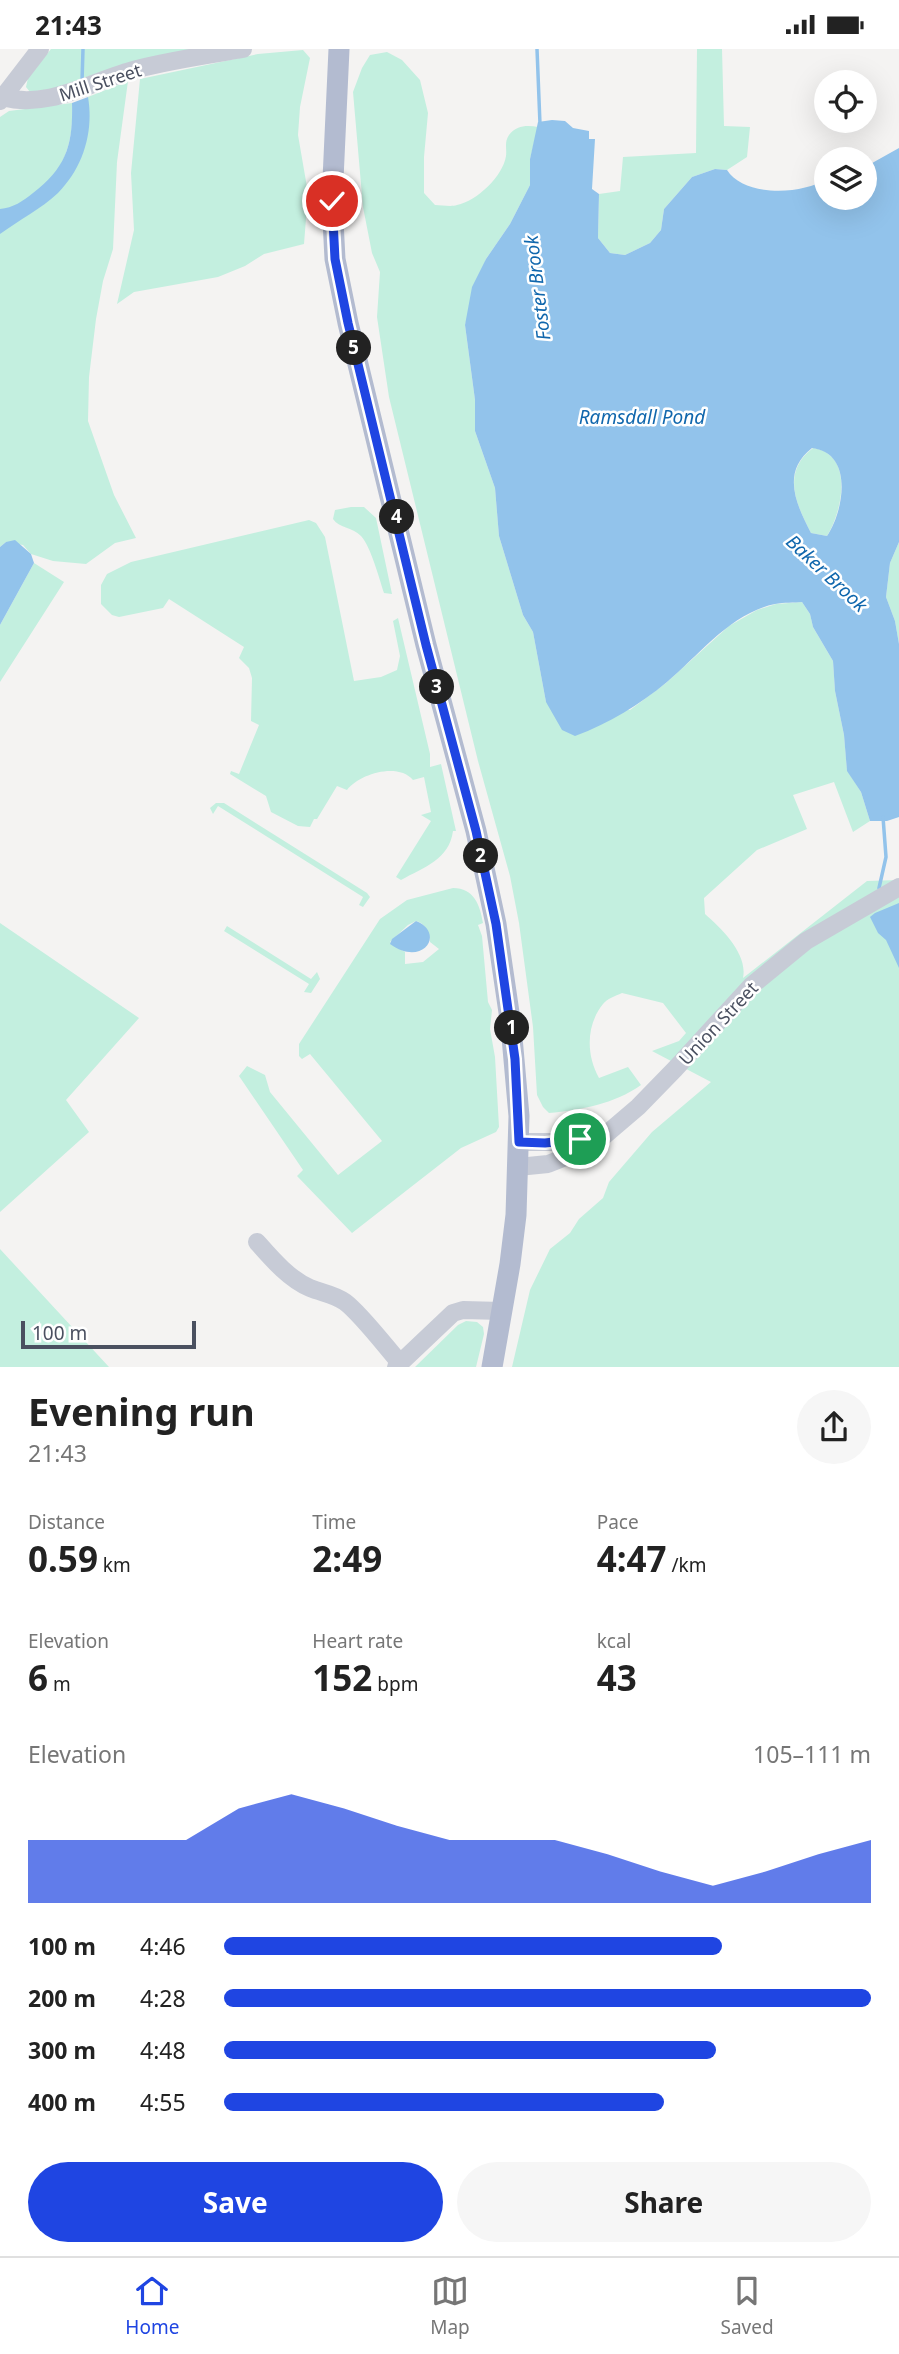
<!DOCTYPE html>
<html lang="en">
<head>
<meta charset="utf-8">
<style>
	body { margin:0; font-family:"Noto Sans",sans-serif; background:#f6f6f6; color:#222; height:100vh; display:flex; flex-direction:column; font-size:26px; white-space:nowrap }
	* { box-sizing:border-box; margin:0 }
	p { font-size:23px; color:#767676 }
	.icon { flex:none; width:38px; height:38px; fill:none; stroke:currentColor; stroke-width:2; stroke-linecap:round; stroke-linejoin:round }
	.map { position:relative; height:1318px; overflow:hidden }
	.panel { display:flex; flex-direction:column; background:#fff; flex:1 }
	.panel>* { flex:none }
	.controls { position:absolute; left:814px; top:21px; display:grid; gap:14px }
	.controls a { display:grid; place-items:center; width:63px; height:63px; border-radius:50%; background:#fff; box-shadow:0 7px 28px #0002; font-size:35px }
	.scale { position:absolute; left:21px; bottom:18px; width:175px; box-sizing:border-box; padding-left:7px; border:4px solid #4a5060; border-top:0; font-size:19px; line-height:24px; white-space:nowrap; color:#4a5060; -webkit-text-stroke:5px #fff; paint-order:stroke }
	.pin { position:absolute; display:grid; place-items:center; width:60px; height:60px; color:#fff; margin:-30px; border:4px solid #fff; border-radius:50%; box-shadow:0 2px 7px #0007 }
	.km { position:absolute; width:35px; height:35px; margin:-18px; border-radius:50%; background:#222; color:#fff; font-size:19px; line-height:35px; text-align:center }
	.round { display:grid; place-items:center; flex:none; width:74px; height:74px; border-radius:37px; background:#f6f6f6 }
	.headline { display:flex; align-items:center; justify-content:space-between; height:119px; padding:0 28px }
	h1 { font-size:38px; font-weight:700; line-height:52px }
	.metrics { display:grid; grid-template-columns:repeat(3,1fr); gap:10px; height:119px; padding:7px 28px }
	.metrics div { display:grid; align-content:center }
	.metrics b { font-size:35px; font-weight:700 }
	.metrics small { font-size:19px; font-weight:400 }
	.metrics p { font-size:19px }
	.chart { height:196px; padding:14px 28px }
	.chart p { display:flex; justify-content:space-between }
	.chart svg { width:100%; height:126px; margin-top:7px; fill:#1f45e2; opacity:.7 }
	.action { display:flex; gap:14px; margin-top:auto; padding:14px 28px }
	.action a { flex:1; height:80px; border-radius:42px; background:#1f45e2; color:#fff; font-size:28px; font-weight:700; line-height:80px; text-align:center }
	.action a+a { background:#f6f6f6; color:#222 }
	ul { padding:0 28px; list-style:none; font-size:23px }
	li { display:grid; grid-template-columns:112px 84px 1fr; align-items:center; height:52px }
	li i { height:18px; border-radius:9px; background:#1f45e2 }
	.status { display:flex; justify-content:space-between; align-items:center; height:49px; padding:0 35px; background:#fff; direction:ltr }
	.status svg { height:19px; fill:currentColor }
	.menu { display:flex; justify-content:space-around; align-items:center; height:98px; border-top:2px solid #e0e0e0; background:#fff; font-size:19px; color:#767676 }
	.menu a { display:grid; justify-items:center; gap:4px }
	.menu .on { color:#1f45e2 }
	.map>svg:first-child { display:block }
</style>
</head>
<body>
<div class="status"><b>21:43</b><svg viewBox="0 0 49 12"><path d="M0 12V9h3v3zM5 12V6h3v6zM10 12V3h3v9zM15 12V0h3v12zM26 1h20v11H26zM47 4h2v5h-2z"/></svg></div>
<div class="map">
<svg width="899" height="1318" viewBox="0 0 899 1318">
	<rect width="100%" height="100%" fill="#f4f3f2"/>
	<path fill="#c3efdf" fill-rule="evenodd" d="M51 0H199L110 20 52 40 30 43 26 38 28 29Z
		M697 0H722L724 77 750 78 747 108 727 121 715 120 692 128 664 160 661 181 650 194 625 206 610 204 598 189 599 145 620 142 623 108 696 104Z
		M303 1 310 9 300 58 298 86 308 144 304 195 264 205 245 217 218 228 134 243 117 255 134 181 131 124 140 30 258 5Z
		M387 3 402 11 420 31 428 64 424 108V144L435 156C442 156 451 158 457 156 477 152 503 127 506 107 507 100 504 93 509 86 516 76 528 76 538 78L530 110V136L510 175 486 210 465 276 475 351V382L495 439 499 487 523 566 533 583 546 653 630 661 666 634 729 577 757 561 776 555 802 553 810 565 813 578 833 612 835 642 844 686 847 721 861 743 870 772 853 783 834 733 793 746 807 780 757 801 704 849 705 865C722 880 748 905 743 929L867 832 899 831V1318H512L530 1241 550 1200 570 1184 579 1170 603 1149 609 1133 652 1083 711 1033 652 1002 679 992 686 984 663 954 622 944C615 947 607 950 603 955 586 976 586 1006 599 1029L628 1018 641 1036C614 1055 581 1061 549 1064L543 1058 537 1046 533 978 519 874 510 827 478 712 389 348 377 268 380 223 372 204 363 158 353 43 362 19 370 6Z
		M128 32 117 113 113 200 103 232 96 270 89 328 88 372 114 446 136 489 115 494 86 515 53 512 31 505 23 496 6 493 0 498V68L9 62 72 54C73 77 71 98 59 119L71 110 88 48Z
		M813 399C854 405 843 461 827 487L811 484C796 455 781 423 813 399Z
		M351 458H364L376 469 392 545 384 544C379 529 371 498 361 487 352 478 339 479 333 470L335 461Z
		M309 471 316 474 325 488 354 632 381 628 397 621 400 607 393 572 398 569 430 705V718L441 715 456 782H453C449 811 424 818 401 831L396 828 431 772 421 766 431 763 424 728 413 731C398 713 359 725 347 741L337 737 317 770H314L310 778 298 777 271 763 266 747 230 725 231 722 239 725 259 676 251 672 252 629 249 619 239 609 244 598 169 550 163 559 119 568 112 566 101 555V536L107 525 131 513Z
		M899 493V595L895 572 886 548 890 514Z
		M34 514 64 533 0 633V576Z
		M216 754H224L367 844 370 848 363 858 359 856 363 848 218 757 213 765 210 759Z
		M453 839C474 839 480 856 483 874L478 876 482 887 488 953 492 961 490 980 495 1008 499 1078 496 1083 461 1099 352 1184 297 1127 303 1121 239 1027 247 1017 265 1026 270 1043 338 1126 382 1092 310 1005 302 1010 299 1007V995L380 870 407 851ZM416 872C425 874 430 884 430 893L439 900 423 913 405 915V903L390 893 408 876Z
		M0 874 139 969 66 1051 89 1083 0 1163Z
		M227 877 311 930 317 923 320 930 311 944 304 943 309 935 224 882Z
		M0 1200 109 1318H0Z
		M466 1272 477 1273 483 1278 484 1285 476 1318H415L458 1276Z"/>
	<path fill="#92c3eb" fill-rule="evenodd" d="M88 48C94 83 83 119 58 144 41 160 19 171 0 185V160C13 159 23 152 33 144 67 118 73 95 72 54Z
		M552 71 565 72 573 79 589 82V90H595L592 140 599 145 598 189 610 204 625 206 650 194 661 181 664 160 692 128 715 120 727 121C744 148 802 146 826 130V149H864L865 118 899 99V493L890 514 886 548 895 572 899 595V768L887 772H870L861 743 847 722 844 686 835 642 833 612 813 578 810 565 802 553C794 554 784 553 775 555 731 564 700 605 667 633 639 656 610 674 575 687L562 681 546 653 533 583 523 566 499 487 495 439 475 382V351L465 276 472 238 486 210 510 175 530 136V110L538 73ZM812 399C854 404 844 462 827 487L811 484C796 455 781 423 812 399Z
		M15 491 31 505 34 514 0 576V498L6 493Z
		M899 854V919L886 891 878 884 870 868 875 864Z
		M416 872C446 884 423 919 390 895L392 890Z"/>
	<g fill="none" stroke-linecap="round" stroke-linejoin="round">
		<path stroke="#92c3eb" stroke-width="3.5" d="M537 0 540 75
			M82 33 83 0
			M879 839 886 808 883 768"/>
		<path stroke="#c7cbd6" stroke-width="18" d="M3 48C49 61 93 31 137 20 172 11 208 6 243 0
			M0 52 40 0
			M519 1093H563L597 1084
			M518 1118 548 1115 581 1102 604 1087 638 1058 675 1020 751 937 806 892 899 838
			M257 1193C272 1210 289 1230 310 1239 322 1244 334 1245 345 1253 361 1265 386 1298 400 1314
			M396 1318 453 1264 463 1261 502 1262"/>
		<path stroke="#b3bbd0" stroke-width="21" d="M339 0 332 152 335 210 348 274 426 596 476 782 496 875 511 977 519 1067 516 1166 510 1215 492 1318"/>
	</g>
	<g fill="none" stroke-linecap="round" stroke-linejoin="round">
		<g stroke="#fff" stroke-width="14">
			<path id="route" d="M332 152 335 210 348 274 426 596 476 782 496 875 515 1010 519 1093 545 1094 580 1090"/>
		</g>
		<use href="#route" stroke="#1f45e2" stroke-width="9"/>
	</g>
	<g text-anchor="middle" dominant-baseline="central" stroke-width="5" stroke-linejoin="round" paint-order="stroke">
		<g font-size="18" fill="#4a5060" stroke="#fff">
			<text transform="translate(100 33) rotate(-18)">Mill Street</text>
			<text transform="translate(718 974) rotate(-47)">Union Street</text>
		</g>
		<g font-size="19" font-style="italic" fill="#1067ad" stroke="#fff">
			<text transform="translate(537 239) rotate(-97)">Foster Brook</text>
			<text x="642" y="368">Ramsdall Pond</text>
			<text transform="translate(827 524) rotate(43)">Baker Brook</text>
		</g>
	</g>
</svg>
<div class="controls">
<a><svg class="icon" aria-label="locate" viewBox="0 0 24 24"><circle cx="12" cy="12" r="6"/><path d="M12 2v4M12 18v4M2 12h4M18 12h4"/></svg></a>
<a><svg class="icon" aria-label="layers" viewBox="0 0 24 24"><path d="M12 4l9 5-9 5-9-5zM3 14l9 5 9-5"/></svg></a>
</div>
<div class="scale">100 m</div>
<div class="pin" style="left:580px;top:1090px;background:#1e9e55"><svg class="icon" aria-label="arrive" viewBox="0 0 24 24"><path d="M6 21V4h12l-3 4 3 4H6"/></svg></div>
<div class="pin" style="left:332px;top:152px;background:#d93025"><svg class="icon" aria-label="check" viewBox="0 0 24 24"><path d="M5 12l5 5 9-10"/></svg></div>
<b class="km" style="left:512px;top:979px">1</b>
<b class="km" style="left:481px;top:807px">2</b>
<b class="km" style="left:437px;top:638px">3</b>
<b class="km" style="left:397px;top:468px">4</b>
<b class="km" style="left:354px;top:299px">5</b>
</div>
<section class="panel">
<div class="headline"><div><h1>Evening run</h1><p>21:43</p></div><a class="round"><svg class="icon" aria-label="share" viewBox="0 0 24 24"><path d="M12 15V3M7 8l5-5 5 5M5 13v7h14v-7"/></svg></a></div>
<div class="metrics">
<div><p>Distance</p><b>0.59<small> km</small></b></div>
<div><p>Time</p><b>2:49</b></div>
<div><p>Pace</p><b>4:47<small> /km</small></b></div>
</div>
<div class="metrics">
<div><p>Elevation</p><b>6<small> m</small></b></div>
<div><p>Heart rate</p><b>152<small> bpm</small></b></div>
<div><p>kcal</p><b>43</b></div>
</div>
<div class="chart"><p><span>Elevation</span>105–111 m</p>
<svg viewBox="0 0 160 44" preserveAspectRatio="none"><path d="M0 44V22L10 22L20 22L30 22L40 11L50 6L60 11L70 17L80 22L90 22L100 22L110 27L120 33L130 38L140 33L150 27L160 22V44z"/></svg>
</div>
<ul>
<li><b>100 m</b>4:46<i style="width:77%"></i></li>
<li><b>200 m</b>4:28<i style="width:100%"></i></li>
<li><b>300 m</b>4:48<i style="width:76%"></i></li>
<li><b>400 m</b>4:55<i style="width:68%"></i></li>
</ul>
<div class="action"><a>Save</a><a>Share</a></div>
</section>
<nav class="menu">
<a class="on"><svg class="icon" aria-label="home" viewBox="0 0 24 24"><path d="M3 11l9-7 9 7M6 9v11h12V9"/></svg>Home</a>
<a><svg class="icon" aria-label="map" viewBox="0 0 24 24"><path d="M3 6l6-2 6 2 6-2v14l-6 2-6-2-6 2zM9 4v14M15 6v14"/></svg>Map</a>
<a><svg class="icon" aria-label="saved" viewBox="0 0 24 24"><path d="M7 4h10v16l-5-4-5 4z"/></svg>Saved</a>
</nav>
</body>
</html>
